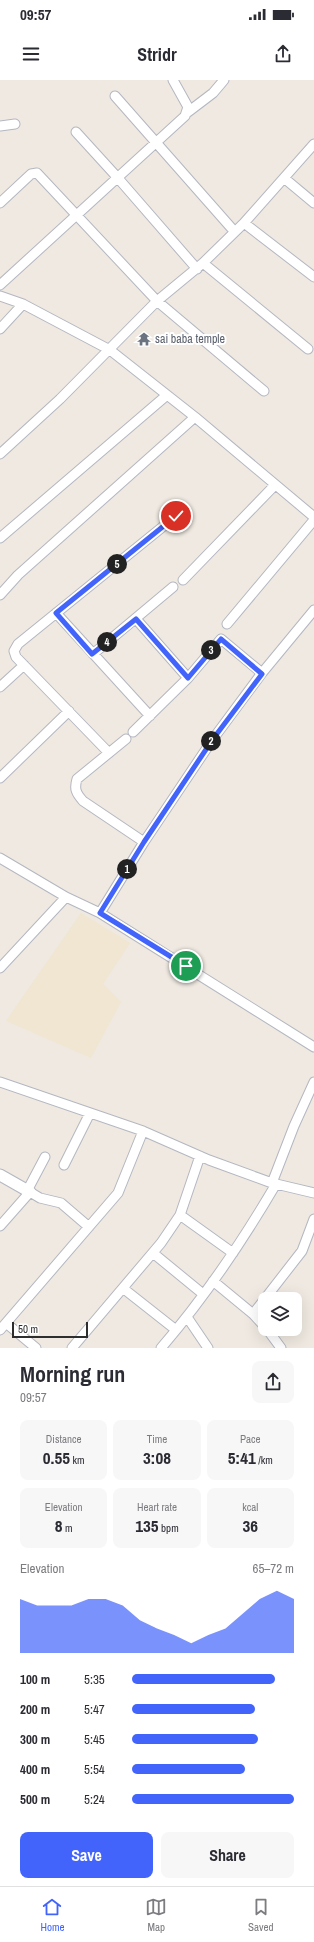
<!DOCTYPE html>
<html lang="en">
<head>
<meta charset="utf-8">
<style>
	body { margin:0; font-family:"Archivo Narrow",sans-serif; background:#f7f7f7; color:#2b2b33; height:100vh; display:flex; flex-direction:column; font-size:15px; white-space:nowrap }
	* { box-sizing:border-box; margin:0 }
	p { font-size:13px; color:#7c7c81 }
	.icon { flex:none; width:22px; height:22px; fill:none; stroke:currentColor; stroke-width:2; stroke-linecap:round; stroke-linejoin:round }
	.map { position:relative; height:1268px; overflow:hidden }
	.sheet { display:flex; flex-direction:column; background:#fff; flex:1 }
	.sheet>* { flex:none }
	.controls { position:absolute; left:258px; top:1212px; display:grid; gap:8px }
	.controls a { display:grid; place-items:center; width:44px; height:44px; border-radius:8px; background:#fff; box-shadow:0 4px 16px #0002; font-size:20px }
	.scale { position:absolute; left:12px; bottom:10px; width:76px; box-sizing:border-box; padding-left:4px; border:2px solid #2e2e2e; border-top:0; font-size:11px; line-height:14px; white-space:nowrap; color:#2e2e2e; -webkit-text-stroke:3px #fff; paint-order:stroke }
	.pin { position:absolute; display:grid; place-items:center; width:34px; height:34px; color:#fff; margin:-17px; border:2px solid #fff; border-radius:50%; box-shadow:0 1px 4px #0007 }
	.km { position:absolute; width:20px; height:20px; margin:-10px; border-radius:50%; background:#222; color:#fff; font-size:11px; line-height:20px; text-align:center }
	.round { display:grid; place-items:center; flex:none; width:42px; height:42px; border-radius:8px; background:#f7f7f7 }
	.headline { display:flex; align-items:center; justify-content:space-between; height:68px; padding:0 20px }
	h1 { font-size:22px; font-weight:700; line-height:30px }
	.figures { display:grid; grid-template-columns:repeat(3,1fr); gap:6px; height:68px; padding:4px 20px }
	.figures div { display:grid; align-content:center; border-radius:8px; background:#f7f7f7; text-align:center }
	.figures b { font-size:17px; font-weight:700 }
	.figures small { font-size:11px; font-weight:400 }
	.figures p { font-size:11px }
	.chart { height:112px; padding:8px 20px }
	.chart p { display:flex; justify-content:space-between }
	.chart svg { width:100%; height:72px; margin-top:4px; fill:#4264fb; opacity:.7 }
	.cta { display:flex; gap:8px; margin-top:auto; padding:8px 20px }
	.cta a { flex:1; height:46px; border-radius:8px; background:#4264fb; color:#fff; font-size:16px; font-weight:700; line-height:46px; text-align:center }
	.cta a+a { background:#f7f7f7; color:#2b2b33 }
	ul { padding:0 20px; list-style:none; font-size:13px }
	li { display:grid; grid-template-columns:64px 48px 1fr; align-items:center; height:30px }
	li i { height:10px; border-radius:5px; background:#4264fb }
	.status { display:flex; justify-content:space-between; align-items:center; height:28px; padding:0 20px; background:#fff; direction:ltr }
	.status svg { height:11px; fill:currentColor }
	header { display:flex; justify-content:space-between; align-items:center; height:52px; padding:0 20px; background:#fff; font-size:18px; font-weight:700 }
	.tabs { display:flex; justify-content:space-around; align-items:center; height:56px; border-top:1px solid #e1e1e2; background:#fff; font-size:11px; color:#7c7c81 }
	.tabs a { display:grid; justify-items:center; gap:2px }
	.tabs .selected { color:#4264fb }
	.map>svg:first-child { display:block }
</style>
</head>
<body>
<div class="status"><b>09:57</b><svg viewBox="0 0 49 12"><path d="M0 12V9h3v3zM5 12V6h3v6zM10 12V3h3v9zM15 12V0h3v12zM26 1h20v11H26zM47 4h2v5h-2z"/></svg></div>
<header><svg class="icon" aria-label="menu" viewBox="0 0 24 24"><path d="M4 6h16M4 12h16M4 18h16"/></svg>Stridr<svg class="icon" aria-label="share" viewBox="0 0 24 24"><path d="M12 15V3M7 8l5-5 5 5M5 13v7h14v-7"/></svg></header>
<div class="map">
<svg width="314" height="1268" viewBox="0 0 314 1268">
	<rect width="100%" height="100%" fill="#efe9e1"/>
	<path fill="#f0e6d1" d="M81 833 130 863 103 904 121 922 91 978 6 941Z"/>
	<g fill="none" stroke-linecap="round" stroke-linejoin="round">
		<g stroke="#b4b7c1" stroke-width="11">
			<path id="minor" d="M115 16 234 151
				M188 32 213 13 224 0
				M0 46 15 44
				M76 52 117 97 197 189
				M284 98 314 123
				M0 123 31 94 37 93 157 221 264 311
				M244 143 314 197
				M203 183 308 269
				M0 205 185 36 188 27 173 0
				M0 216 23 224 110 270 195 337 314 437
				M0 249 23 224
				M0 374 60 319 157 221 203 183 244 143 314 64
				M0 458 167 315
				M183 500 275 405
				M0 515 18 495 195 337
				M56 533 150 636
				M136 539 188 598
				M227 544 314 440
				M93 574 173 507
				M0 607 24 585
				M133 652 188 598 221 559 262 593
				M126 659 77 699C74 709 76 713 83 721L144 762
				M109 673 16 577 14 571 18 564 176 436
				M0 698 69 631
				M0 778 66 817 100 833 314 967
				M100 833 144 762 213 659 262 593 314 530
				M0 888 66 817
				M0 1002 143 1051 209 1080 272 1103 314 1113
				M64 1085 90 1033
				M272 1103 294 1046 314 1002
				M27 1111 45 1077
				M180 1135 200 1076
				M0 1146 30 1112 40 1118 61 1123 89 1147
				M153 1173 203 1214
				M213 1201 253 1234 265 1247
				M124 1209 176 1250
				M253 1234 302 1171 314 1139
				M187 1237 208 1268
				M6 1243 36 1268
				M267 1249 281 1268
				M0 1250 118 1113 143 1051
				M72 1268 161 1163 180 1135 233 1173
				M161 1268C205 1217 242 1162 276 1104"/>
		</g>
		<g stroke="#b4b7c1" stroke-width="13">
			<path id="tertiary" d="M0 1095 30 1112"/>
		</g>
		<use href="#minor" stroke="#fff" stroke-width="9"/>
		<use href="#tertiary" stroke="#fff" stroke-width="11"/>
	</g>
	<g fill="none" stroke-linecap="round" stroke-linejoin="round">
		<g stroke="#fff" stroke-width="8">
			<path id="route" d="M176 436 56 533 92 574 136 539 188 598 221 559 262 594 213 659 144 762 100 833 186 886"/>
		</g>
		<use href="#route" stroke="#4264fb" stroke-width="5"/>
	</g>
	<defs>
		<g id="temple-bare" transform="scale(1.08)"><path d="M0-6L5-2H3V0L6.5 2.5H4V6H1.5V3h-3V6H-4V2.5H-6.5L-3 0V-2H-5Z" fill="#6b7280" stroke="#fff" stroke-width="2.5" paint-order="stroke"/></g>
	</defs>
	<g fill-rule="evenodd">
		<use href="#temple-bare" x="144" y="259"/>
	</g>
	<g text-anchor="middle" dominant-baseline="central" stroke-width="4" stroke-linejoin="round" paint-order="stroke">
		<g font-size="12" fill="#5b616d" stroke="#fff" text-anchor="start">
			<text x="155" y="259">sai baba temple</text>
		</g>
	</g>
</svg>
<div class="controls">
<a><svg class="icon" aria-label="layers" viewBox="0 0 24 24"><path d="M12 4l9 5-9 5-9-5zM3 14l9 5 9-5"/></svg></a>
</div>
<div class="scale">50 m</div>
<div class="pin" style="left:186px;top:886px;background:#1e9e55"><svg class="icon" aria-label="arrive" viewBox="0 0 24 24"><path d="M6 21V4h12l-3 4 3 4H6"/></svg></div>
<div class="pin" style="left:176px;top:436px;background:#d93025"><svg class="icon" aria-label="check" viewBox="0 0 24 24"><path d="M5 12l5 5 9-10"/></svg></div>
<b class="km" style="left:127px;top:789px">1</b>
<b class="km" style="left:211px;top:661px">2</b>
<b class="km" style="left:211px;top:570px">3</b>
<b class="km" style="left:107px;top:562px">4</b>
<b class="km" style="left:117px;top:484px">5</b>
</div>
<section class="sheet">
<div class="headline"><div><h1>Morning run</h1><p>09:57</p></div><a class="round"><svg class="icon" aria-label="share" viewBox="0 0 24 24"><path d="M12 15V3M7 8l5-5 5 5M5 13v7h14v-7"/></svg></a></div>
<div class="figures">
<div><p>Distance</p><b>0.55<small> km</small></b></div>
<div><p>Time</p><b>3:08</b></div>
<div><p>Pace</p><b>5:41<small> /km</small></b></div>
</div>
<div class="figures">
<div><p>Elevation</p><b>8<small> m</small></b></div>
<div><p>Heart rate</p><b>135<small> bpm</small></b></div>
<div><p>kcal</p><b>36</b></div>
</div>
<div class="chart"><p><span>Elevation</span>65–72 m</p>
<svg viewBox="0 0 160 44" preserveAspectRatio="none"><path d="M0 44V11L10 15L20 15L30 15L40 11L50 11L60 15L70 24L80 29L90 33L100 38L110 33L120 29L130 20L140 11L150 6L160 11V44z"/></svg>
</div>
<ul>
<li><b>100 m</b>5:35<i style="width:88%"></i></li>
<li><b>200 m</b>5:47<i style="width:76%"></i></li>
<li><b>300 m</b>5:45<i style="width:78%"></i></li>
<li><b>400 m</b>5:54<i style="width:70%"></i></li>
<li><b>500 m</b>5:24<i style="width:100%"></i></li>
</ul>
<div class="cta"><a>Save</a><a>Share</a></div>
</section>
<nav class="tabs">
<a class="selected"><svg class="icon" aria-label="home" viewBox="0 0 24 24"><path d="M3 11l9-7 9 7M6 9v11h12V9"/></svg>Home</a>
<a><svg class="icon" aria-label="map" viewBox="0 0 24 24"><path d="M3 6l6-2 6 2 6-2v14l-6 2-6-2-6 2zM9 4v14M15 6v14"/></svg>Map</a>
<a><svg class="icon" aria-label="saved" viewBox="0 0 24 24"><path d="M7 4h10v16l-5-4-5 4z"/></svg>Saved</a>
</nav>
</body>
</html>
